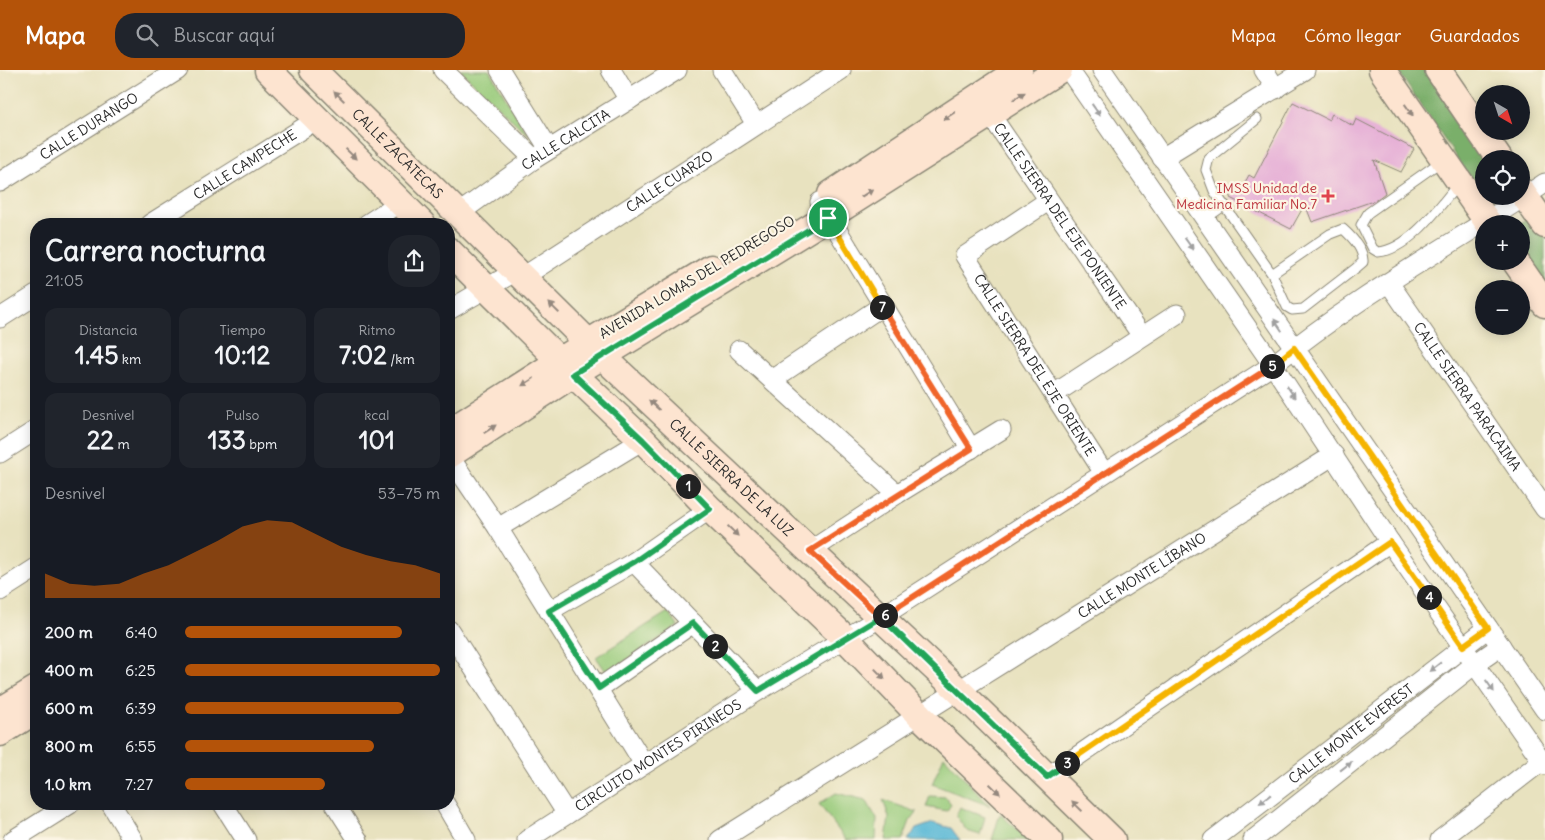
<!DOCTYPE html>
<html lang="es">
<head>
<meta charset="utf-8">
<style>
	body { margin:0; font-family:Delius,sans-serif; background:#20242c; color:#f1f3f6; height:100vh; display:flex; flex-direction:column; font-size:19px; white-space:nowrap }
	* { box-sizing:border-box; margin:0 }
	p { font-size:16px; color:#9ea1a6 }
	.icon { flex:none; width:28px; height:28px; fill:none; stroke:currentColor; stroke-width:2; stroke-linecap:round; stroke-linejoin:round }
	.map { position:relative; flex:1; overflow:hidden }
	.side { position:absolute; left:30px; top:148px; width:425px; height:592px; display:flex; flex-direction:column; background:#171b24; border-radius:20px; box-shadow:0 2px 12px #0003 }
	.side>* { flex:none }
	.needle { width:32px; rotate:141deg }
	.controls { position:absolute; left:1475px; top:15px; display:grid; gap:10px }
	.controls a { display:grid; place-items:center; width:55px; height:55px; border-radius:50%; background:#171b24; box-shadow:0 2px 12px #0003; font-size:25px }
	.pin { position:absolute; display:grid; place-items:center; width:42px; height:42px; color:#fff; margin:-21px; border:2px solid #fff; border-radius:50%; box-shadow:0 1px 5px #0007 }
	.km { position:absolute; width:25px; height:25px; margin:-12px; border-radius:50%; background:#222; color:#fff; font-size:14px; line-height:25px; text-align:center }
	.round { display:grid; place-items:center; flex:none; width:52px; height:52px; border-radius:20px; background:#20242c }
	.head { display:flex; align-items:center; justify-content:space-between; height:85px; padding:0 15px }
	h1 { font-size:28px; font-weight:700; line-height:38px }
	.figures { display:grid; grid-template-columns:repeat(3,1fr); gap:8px; height:85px; padding:5px 15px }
	.figures div { display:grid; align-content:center; border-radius:12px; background:#20242c; text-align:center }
	.figures b { font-size:25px; font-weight:700 }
	.figures small { font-size:14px; font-weight:400 }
	.figures p { font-size:14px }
	.chart { height:140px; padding:10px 15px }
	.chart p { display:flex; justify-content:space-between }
	.chart svg { width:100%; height:90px; margin-top:5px; fill:#b45309; opacity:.7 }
	ul { padding:0 15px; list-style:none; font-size:16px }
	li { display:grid; grid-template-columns:80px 60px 1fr; align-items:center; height:38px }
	li i { height:12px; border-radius:6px; background:#b45309 }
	header { display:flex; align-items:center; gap:30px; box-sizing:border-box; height:70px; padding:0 25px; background:#b45309; color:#fff }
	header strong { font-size:24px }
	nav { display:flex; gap:28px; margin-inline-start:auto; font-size:18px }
	.search { width:350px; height:45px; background:#20242c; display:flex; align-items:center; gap:12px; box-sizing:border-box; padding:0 18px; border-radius:20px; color:#9ea1a6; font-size:19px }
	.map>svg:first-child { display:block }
</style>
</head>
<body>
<header>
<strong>Mapa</strong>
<div class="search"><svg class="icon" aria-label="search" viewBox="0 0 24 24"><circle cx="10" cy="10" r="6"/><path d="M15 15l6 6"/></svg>Buscar aquí</div>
<nav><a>Mapa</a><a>Cómo llegar</a><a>Guardados</a></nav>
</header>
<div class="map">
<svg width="1545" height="770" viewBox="0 0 1545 770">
	<rect width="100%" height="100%" fill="#fcf5e5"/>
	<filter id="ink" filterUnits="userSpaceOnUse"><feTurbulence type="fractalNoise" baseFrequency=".02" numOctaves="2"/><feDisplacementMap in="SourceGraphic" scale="10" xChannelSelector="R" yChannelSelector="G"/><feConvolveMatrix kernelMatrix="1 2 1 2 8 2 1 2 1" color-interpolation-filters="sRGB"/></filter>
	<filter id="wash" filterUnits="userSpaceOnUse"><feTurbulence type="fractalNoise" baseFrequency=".0096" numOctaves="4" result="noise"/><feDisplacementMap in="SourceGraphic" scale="20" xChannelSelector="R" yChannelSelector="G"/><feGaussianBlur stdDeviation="1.12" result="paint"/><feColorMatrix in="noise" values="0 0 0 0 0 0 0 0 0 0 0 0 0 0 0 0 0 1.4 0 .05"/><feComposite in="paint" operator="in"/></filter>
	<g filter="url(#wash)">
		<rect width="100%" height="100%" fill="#e8e2bf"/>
		<path fill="#99cb7b" stroke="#627b53" d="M460 0H489L529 66Z
			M668 542 678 556 607 603 596 587Z
			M944 686 990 736 932 714Z
			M836 723 866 730 877 749 876 770H846L819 734Z
			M930 726 946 727 951 734 947 741 926 737Z
			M883 730 917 742 910 751 903 770H886L889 747Z
			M960 737 985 747 980 765 967 761 956 746Z
			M1000 744 1029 770H992Z"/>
		<path fill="#7aaf6b" stroke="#526d4b" d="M1397 0H1426L1484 89V126H1496L1487 133Z
			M1531 145 1545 166V213L1521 177V154H1519Z"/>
		<path fill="#58b8d6" stroke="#427280" d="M933 753 951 758 960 770H908L916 759Z"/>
		<g id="blocks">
			<path fill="#e5add6" d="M1293 32 1329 50 1332 44 1353 56 1356 49 1414 79 1401 102 1374 90 1385 123 1376 130 1312 152 1305 134 1291 159 1230 128 1236 117 1241 120 1249 105 1254 108Z"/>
		</g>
	</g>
	<g filter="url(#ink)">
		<use href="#blocks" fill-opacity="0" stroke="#8a8675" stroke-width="1"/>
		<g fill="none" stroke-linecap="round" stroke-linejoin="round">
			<g stroke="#8a8675" stroke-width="11">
				<path id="lane" d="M1257 49 1209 88 1206 100 1214 121 1272 204 1287 237 1292 240 1303 239 1356 198 1363 192C1364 179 1352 167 1343 159L1330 164 1272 204
					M1443 90 1368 143 1361 155 1373 179 1378 182C1409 180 1440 136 1458 114
					M1205 149 1225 135"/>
			</g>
			<g stroke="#8a8675" stroke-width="21">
				<g id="street">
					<path d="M443 0 534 89"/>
					<path d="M500 0 549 79"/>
					<path d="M611 0 629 30"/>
					<path d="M722 0 756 54"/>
					<path d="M1069 0 1273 295 1390 472 1545 695"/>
					<path d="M1102 0 1545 640"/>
					<path d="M1264 0 1276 19"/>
					<path id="s1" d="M983 34 1142 266"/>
					<path d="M1162 88 1305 0"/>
					<path id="s2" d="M0 112 178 0"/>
					<path id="s3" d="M1048 131 965 186 1104 403"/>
					<path d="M820 132 971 379"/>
					<path id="s4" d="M458 144 534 89 677 0"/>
					<path id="s5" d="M150 154 316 50"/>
					<path d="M367 154 401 132"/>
					<path id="s6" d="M1389 213 1545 439"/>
					<path id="s7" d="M449 240 511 204 523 207 841 0"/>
					<path d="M0 248 36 225"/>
					<path d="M739 280 897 424"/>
					<path d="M773 309 882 236"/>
					<path d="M1054 324 1177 244"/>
					<path d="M0 383 36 360"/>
					<path d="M449 386 498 458 644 694"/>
					<path d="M498 458 643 370"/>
					<path d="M810 481 897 424 1001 360"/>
					<path d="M634 492 758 621"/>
					<path d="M0 521 36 498"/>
					<path d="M549 541 634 492 710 439"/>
					<path d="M449 560 567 744"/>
					<path d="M599 618 693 553"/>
					<path d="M1047 707 1390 472"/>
					<path d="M111 734 133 770"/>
					<path d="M223 734 246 770"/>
					<path d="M335 734 358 770"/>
					<path d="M445 734 466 770"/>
					<path d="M13 770 70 734"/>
					<path id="s8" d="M527 770 758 621 881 547 1273 295C1357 226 1455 173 1545 113"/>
					<path id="s9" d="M720 770 1334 385"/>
					<path id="s10" d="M1213 770 1488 558"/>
					<path d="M1253 770 1475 594 1501 576"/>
					<path d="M1440 770 1542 691"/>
				</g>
			</g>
			<g stroke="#8a8675" stroke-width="29">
				<g id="secondary">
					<path d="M268 0 422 154"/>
					<path id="s11" d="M313 0 602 286 958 620 1112 770"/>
					<path d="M1382 0 1489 154"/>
					<path d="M1438 0 1499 89"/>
					<path d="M1521 121 1545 155"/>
					<path d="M831 124 1019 0"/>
					<path d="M449 181 573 304 643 370 710 439 846 569 920 646 1049 770"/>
					<path d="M1515 191 1545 234"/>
					<path d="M449 362 588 273 711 198"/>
					<path d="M449 385 573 304 828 147 1059 0"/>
					<path d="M0 641 36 619"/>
					<path d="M0 663 36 640"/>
				</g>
			</g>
			<use href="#lane" stroke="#fff" stroke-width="9"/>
			<use href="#street" stroke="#fff" stroke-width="19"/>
			<use href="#secondary" stroke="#fde4d0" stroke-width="26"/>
		</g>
		<defs><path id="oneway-solid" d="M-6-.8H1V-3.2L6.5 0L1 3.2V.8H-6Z" transform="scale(1.25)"/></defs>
		<g fill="#94887e">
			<use href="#oneway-solid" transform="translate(339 26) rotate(-135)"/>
			<use href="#oneway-solid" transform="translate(1019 26) rotate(-32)"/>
			<use href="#oneway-solid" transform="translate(1409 40) rotate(55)"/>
			<use href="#oneway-solid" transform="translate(949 46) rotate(146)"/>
			<use href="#oneway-solid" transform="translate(351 84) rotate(44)"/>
			<use href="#oneway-solid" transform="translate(867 123) rotate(-33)"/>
			<use href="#oneway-solid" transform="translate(554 238) rotate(-135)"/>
			<use href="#oneway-solid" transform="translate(528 312) rotate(148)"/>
			<use href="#oneway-solid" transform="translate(654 335) rotate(-137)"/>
			<use href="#oneway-solid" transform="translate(490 359) rotate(-33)"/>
			<use href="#oneway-solid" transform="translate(733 461) rotate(44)"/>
			<use href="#oneway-solid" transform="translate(880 604) rotate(46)"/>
			<use href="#oneway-solid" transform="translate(995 719) rotate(44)"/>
			<use href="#oneway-solid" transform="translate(1077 736) rotate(-136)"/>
		</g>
		<g fill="#a0a0a0">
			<use href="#oneway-solid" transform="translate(1096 40) rotate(55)"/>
			<use href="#oneway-solid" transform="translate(1189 174) rotate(55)"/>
			<use href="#oneway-solid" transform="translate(1278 255) rotate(-124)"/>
			<use href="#oneway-solid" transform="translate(1291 322) rotate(56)"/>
			<use href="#oneway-solid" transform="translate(1435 597) rotate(142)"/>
			<use href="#oneway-solid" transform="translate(1490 616) rotate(55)"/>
			<use href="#oneway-solid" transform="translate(1346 696) rotate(-38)"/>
			<use href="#oneway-solid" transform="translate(1265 729) rotate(142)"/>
		</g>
	</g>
	<g fill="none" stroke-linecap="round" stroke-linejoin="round" filter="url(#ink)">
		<g stroke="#fff" stroke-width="10">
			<path id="split-1" d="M688 416 643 370 573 304 828 148"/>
		</g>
		<g stroke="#fff" stroke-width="10">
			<path id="split-2" d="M688 416 710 439 634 492 549 541 599 618 693 553 715 576"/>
		</g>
		<g stroke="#fff" stroke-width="10">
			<path id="split-3" d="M715 576 758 621 881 547 1047 707 1067 693"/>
		</g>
		<g stroke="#fff" stroke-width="10">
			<path id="split-4" d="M1067 693 1390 472 1429 527"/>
		</g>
		<g stroke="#fff" stroke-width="10">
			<path id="split-5" d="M1272 296 1294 278 1488 558 1463 576 1429 527"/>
		</g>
		<g stroke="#fff" stroke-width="10">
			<path id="split-6" d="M885 545 1272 296"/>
		</g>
		<g stroke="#fff" stroke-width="10">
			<path id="split-7" d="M882 237 971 379 810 481 881 547 885 545"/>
		</g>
		<g stroke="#fff" stroke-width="10">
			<path id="split-8" d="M828 148 882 237"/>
		</g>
		<use href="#split-1" stroke="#22a559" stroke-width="6"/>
		<use href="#split-2" stroke="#22a559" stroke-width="6"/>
		<use href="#split-3" stroke="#22a559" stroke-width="6"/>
		<use href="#split-4" stroke="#f5b400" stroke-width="6"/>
		<use href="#split-5" stroke="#f5b400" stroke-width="6"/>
		<use href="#split-6" stroke="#f0652b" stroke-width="6"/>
		<use href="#split-7" stroke="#f0652b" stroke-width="6"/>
		<use href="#split-8" stroke="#f5b400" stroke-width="6"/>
	</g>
	<path fill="#e0444e" stroke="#fcf5e5" stroke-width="2" d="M1325.5 118.5h5v5h5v5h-5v5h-5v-5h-5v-5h5z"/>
	<g text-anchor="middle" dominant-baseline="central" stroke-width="4.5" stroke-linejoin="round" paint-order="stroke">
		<g font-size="14" fill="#2b2b2b" stroke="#fcf5e5">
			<text stroke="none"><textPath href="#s2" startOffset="105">CALLE DURANGO</textPath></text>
			<text stroke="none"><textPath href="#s4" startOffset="131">CALLE CALCITA</textPath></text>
			<text stroke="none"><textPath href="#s11" startOffset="119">CALLE ZACATECAS</textPath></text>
			<text stroke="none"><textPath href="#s5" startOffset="112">CALLE CAMPECHE</textPath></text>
			<text stroke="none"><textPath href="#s7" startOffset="259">CALLE CUARZO</textPath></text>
			<text stroke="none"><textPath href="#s1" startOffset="136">CALLE SIERRA DEL EJE PONIENTE</textPath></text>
			<text transform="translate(697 207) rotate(-31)">AVENIDA LOMAS DEL PEDREGOSO</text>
			<text stroke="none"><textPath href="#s3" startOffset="229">CALLE SIERRA DEL EJE ORIENTE</textPath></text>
			<text stroke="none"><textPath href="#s6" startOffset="138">CALLE SIERRA PARACAIMA</textPath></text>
			<text stroke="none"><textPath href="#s11" startOffset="584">CALLE SIERRA DE LA LUZ</textPath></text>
			<text stroke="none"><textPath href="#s9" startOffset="498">CALLE MONTE LÍBANO</textPath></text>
			<text stroke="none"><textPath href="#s10" startOffset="174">CALLE MONTE EVEREST</textPath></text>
			<text stroke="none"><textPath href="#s8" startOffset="156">CIRCUITO MONTES PIRINEOS</textPath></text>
		</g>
		<g font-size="14" fill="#be3a42" stroke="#fcf5e5" text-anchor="end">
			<text x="1317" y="118">IMSS Unidad de<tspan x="1317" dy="16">Medicina Familiar No.7</tspan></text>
		</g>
	</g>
</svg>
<div class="controls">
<a><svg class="needle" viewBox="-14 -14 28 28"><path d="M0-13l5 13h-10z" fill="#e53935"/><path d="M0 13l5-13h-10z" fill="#9ea1a6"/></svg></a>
<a><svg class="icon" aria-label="locate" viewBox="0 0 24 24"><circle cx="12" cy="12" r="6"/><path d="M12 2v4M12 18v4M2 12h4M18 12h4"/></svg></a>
<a>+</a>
<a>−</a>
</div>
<div class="pin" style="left:828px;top:148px;background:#1e9e55"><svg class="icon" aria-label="arrive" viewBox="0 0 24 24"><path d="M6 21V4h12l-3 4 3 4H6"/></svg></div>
<b class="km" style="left:688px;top:416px">1</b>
<b class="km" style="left:715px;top:576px">2</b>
<b class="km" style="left:1067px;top:693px">3</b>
<b class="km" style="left:1429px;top:527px">4</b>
<b class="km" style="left:1272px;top:296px">5</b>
<b class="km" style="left:885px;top:545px">6</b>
<b class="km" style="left:882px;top:237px">7</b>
<section class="side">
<div class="head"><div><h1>Carrera nocturna</h1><p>21:05</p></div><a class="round"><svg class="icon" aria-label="share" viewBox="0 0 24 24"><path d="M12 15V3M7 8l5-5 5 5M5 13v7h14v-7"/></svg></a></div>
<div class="figures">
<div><p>Distancia</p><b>1.45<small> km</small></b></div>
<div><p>Tiempo</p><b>10:12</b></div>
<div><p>Ritmo</p><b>7:02<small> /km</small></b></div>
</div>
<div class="figures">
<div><p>Desnivel</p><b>22<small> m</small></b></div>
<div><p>Pulso</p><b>133<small> bpm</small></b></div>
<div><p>kcal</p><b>101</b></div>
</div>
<div class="chart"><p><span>Desnivel</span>53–75 m</p>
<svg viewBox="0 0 160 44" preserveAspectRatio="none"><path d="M0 44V32L10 37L20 38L30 37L40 32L50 28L60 22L70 16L80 9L90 6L100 7L110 13L120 19L130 23L140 26L150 28L160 32V44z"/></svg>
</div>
<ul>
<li><b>200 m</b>6:40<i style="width:85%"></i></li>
<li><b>400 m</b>6:25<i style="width:100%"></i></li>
<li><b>600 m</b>6:39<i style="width:86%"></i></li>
<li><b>800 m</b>6:55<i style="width:74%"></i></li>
<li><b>1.0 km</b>7:27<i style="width:55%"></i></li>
</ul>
</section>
</div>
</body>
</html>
